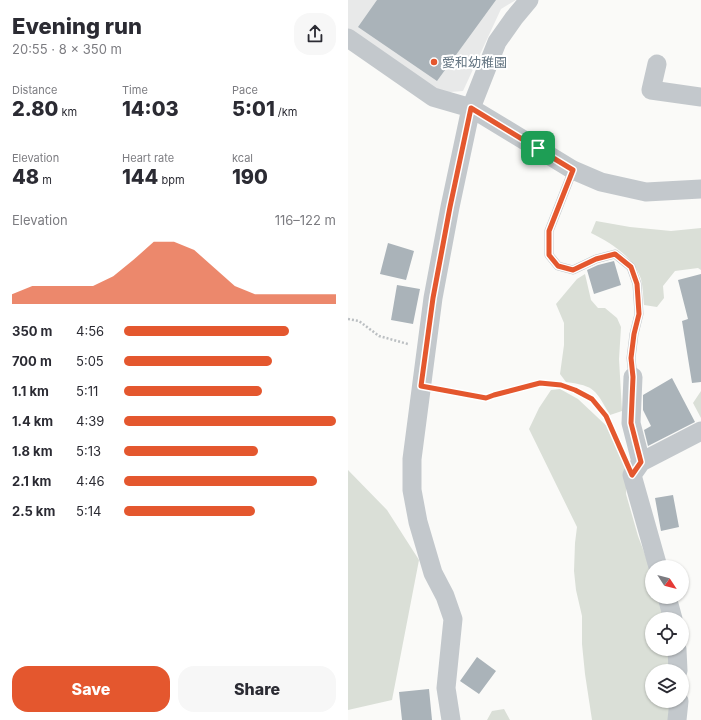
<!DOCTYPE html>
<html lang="en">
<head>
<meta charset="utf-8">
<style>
	body { margin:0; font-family:Inter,"Noto Sans JP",sans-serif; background:#f7f7f7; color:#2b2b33; height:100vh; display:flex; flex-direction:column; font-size:15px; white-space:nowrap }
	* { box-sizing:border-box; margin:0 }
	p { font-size:13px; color:#7c7c81 }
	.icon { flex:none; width:22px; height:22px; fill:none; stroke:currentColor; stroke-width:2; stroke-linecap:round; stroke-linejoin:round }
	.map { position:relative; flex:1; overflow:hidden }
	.panel { display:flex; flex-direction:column; background:#fff; width:348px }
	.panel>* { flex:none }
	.needle { width:26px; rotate:126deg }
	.tools { position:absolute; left:297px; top:560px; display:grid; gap:8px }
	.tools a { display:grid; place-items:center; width:44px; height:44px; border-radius:50%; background:#fff; box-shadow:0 1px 3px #0004; font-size:20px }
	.pin { position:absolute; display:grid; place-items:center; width:34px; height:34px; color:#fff; margin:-17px; border-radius:8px; box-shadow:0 2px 6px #0006 }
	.round { display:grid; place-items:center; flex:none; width:42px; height:42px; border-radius:16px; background:#f7f7f7 }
	.headline { display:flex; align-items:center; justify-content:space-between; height:68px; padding:0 12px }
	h1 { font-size:22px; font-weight:800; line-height:30px }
	.figures { display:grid; grid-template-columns:repeat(3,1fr); gap:6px; height:68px; padding:4px 12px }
	.figures div { display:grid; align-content:center }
	.figures b { font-size:20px; font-weight:800 }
	.figures small { font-size:11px; font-weight:400 }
	.figures p { font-size:11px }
	.chart { height:112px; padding:8px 12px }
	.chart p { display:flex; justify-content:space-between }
	.chart svg { width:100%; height:72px; margin-top:4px; fill:#e4572e; opacity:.7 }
	.action { display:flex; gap:8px; margin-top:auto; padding:8px 12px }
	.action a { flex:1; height:46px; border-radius:16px; background:#e4572e; color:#fff; font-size:16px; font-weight:800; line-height:46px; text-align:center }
	.action a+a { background:#f7f7f7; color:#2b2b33 }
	ul { padding:0 12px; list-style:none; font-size:13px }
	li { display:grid; grid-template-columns:64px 48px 1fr; align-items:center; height:30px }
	li i { height:10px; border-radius:5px; background:#e4572e }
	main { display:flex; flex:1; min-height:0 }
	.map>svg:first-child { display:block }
</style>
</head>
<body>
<main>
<section class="panel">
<div class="headline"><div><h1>Evening run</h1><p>20:55 · 8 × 350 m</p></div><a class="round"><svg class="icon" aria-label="share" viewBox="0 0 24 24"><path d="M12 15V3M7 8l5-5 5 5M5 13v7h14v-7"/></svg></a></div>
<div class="figures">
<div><p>Distance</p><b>2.80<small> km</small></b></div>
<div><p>Time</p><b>14:03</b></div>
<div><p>Pace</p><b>5:01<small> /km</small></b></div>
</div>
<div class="figures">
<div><p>Elevation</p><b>48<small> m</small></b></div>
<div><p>Heart rate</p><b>144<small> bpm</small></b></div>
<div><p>kcal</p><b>190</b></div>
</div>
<div class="chart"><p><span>Elevation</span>116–122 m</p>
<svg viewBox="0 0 160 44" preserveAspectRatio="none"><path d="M0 44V38L10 33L20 33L30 33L40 33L50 27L60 17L70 6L80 6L90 11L100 22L110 33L120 38L130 38L140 38L150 38L160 38V44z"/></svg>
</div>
<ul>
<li><b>350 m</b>4:56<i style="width:78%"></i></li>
<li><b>700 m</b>5:05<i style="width:70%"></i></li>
<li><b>1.1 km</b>5:11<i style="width:65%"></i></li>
<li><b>1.4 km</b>4:39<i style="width:100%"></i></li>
<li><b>1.8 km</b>5:13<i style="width:63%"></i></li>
<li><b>2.1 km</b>4:46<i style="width:91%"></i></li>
<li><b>2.5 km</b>5:14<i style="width:62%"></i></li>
</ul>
<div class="action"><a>Save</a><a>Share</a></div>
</section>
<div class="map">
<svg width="353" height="720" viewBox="0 0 353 720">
	<rect width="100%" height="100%" fill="#fafaf8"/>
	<path fill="#e8e9e9" d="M0 0H168L153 9 115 91 90 93 0 32Z"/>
	<path fill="#dadfd7" d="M248 221 282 227 323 231 353 228V270L350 268 327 271 315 286 316 298 309 307 296 305C295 297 295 287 293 279 286 257 263 243 243 233Z
		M237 274 243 300 250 308H257L269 318 273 327 271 359 274 411 262 415C247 390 248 386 218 382L212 374 216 345V323L208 304 229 279Z
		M212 389 230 399 264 431 277 459 279 476 278 494 290 536 304 573V597H313L319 619H304V649H321L323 671H304V701H325L322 720H244L237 674 234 644V616L228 590 226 571 227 543 229 527 181 429 191 408 203 390Z
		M353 391V418L345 403Z
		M0 470 39 510 71 560 44 700 0 710Z
		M156 709 162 720H139L144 711Z"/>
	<path fill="#aab3b9" d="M29 0H148L89 81 10 27Z
		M40 243 66 251 58 280 32 274Z
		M266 261 273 285 246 294 239 270 250 265Z
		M353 274V382L344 383 334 321 340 319 330 280Z
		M49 285 72 289 65 324 43 320Z
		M324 378 347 422 300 446 296 430 303 426 295 410V395Z
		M325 495 331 527 313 531 307 498Z
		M129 657 148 671 131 694 112 681Z
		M81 689 84 720H54L51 692Z"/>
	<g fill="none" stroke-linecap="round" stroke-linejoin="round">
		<path stroke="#bbbfc2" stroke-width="2.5" stroke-dasharray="2 2" stroke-linecap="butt" d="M0 319 11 321 31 336 60 344
			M91 389 138 398 147 395 192 383 213 385 227 390 244 399 258 416 262 427"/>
		<path stroke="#c3c8cc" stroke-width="9" d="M225 170 201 231V255L210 266 225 270 248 259 267 254 283 267 289 284 291 314 286 334 283 358 285 377"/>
		<path stroke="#c3c8cc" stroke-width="19" d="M0 38 85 97 123 108 225 170 253 182 298 192 353 189
			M309 64 303 90 353 97
			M285 377 283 423 293 462 284 475 310 567
			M293 462 353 431
			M319 597 325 619
			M329 649 330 671
			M103 720 98 688 105 619 97 596 85 573 70 522 64 490V459L85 298 102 207 123 108 149 42 166 18 181 0
			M329 720 331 701"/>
	</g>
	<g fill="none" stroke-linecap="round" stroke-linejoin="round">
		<g stroke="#fff" stroke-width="8">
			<path id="route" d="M123 108 225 170 201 231V255L210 266 225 270 248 259 267 254 283 267 289 284 291 314 286 334 283 358 285 377 283 423 293 462 284 475 258 416 244 399 227 390 213 385 192 383 146 395 138 398 73 386 85 298 102 207Z"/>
		</g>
		<use href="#route" stroke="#e4572e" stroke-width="5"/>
	</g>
	<circle fill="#e4572e" stroke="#fff" stroke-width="1.5" cx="86" cy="62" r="4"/>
	<g text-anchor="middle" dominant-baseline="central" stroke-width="4" stroke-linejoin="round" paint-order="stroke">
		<g font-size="13" fill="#657683" stroke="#fff" text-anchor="start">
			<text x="94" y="62">愛和幼稚園</text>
		</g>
	</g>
</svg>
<div class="tools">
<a><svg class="needle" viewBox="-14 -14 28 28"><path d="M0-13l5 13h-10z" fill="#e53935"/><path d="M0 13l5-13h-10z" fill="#7c7c81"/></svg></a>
<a><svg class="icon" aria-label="locate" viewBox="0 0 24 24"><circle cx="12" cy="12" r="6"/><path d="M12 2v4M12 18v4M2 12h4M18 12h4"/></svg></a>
<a><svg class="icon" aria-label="layers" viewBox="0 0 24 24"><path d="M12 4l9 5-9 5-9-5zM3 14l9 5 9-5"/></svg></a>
</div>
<div class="pin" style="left:190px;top:148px;background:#1e9e55"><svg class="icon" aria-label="arrive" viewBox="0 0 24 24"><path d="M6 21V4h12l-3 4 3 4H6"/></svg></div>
</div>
</main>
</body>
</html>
